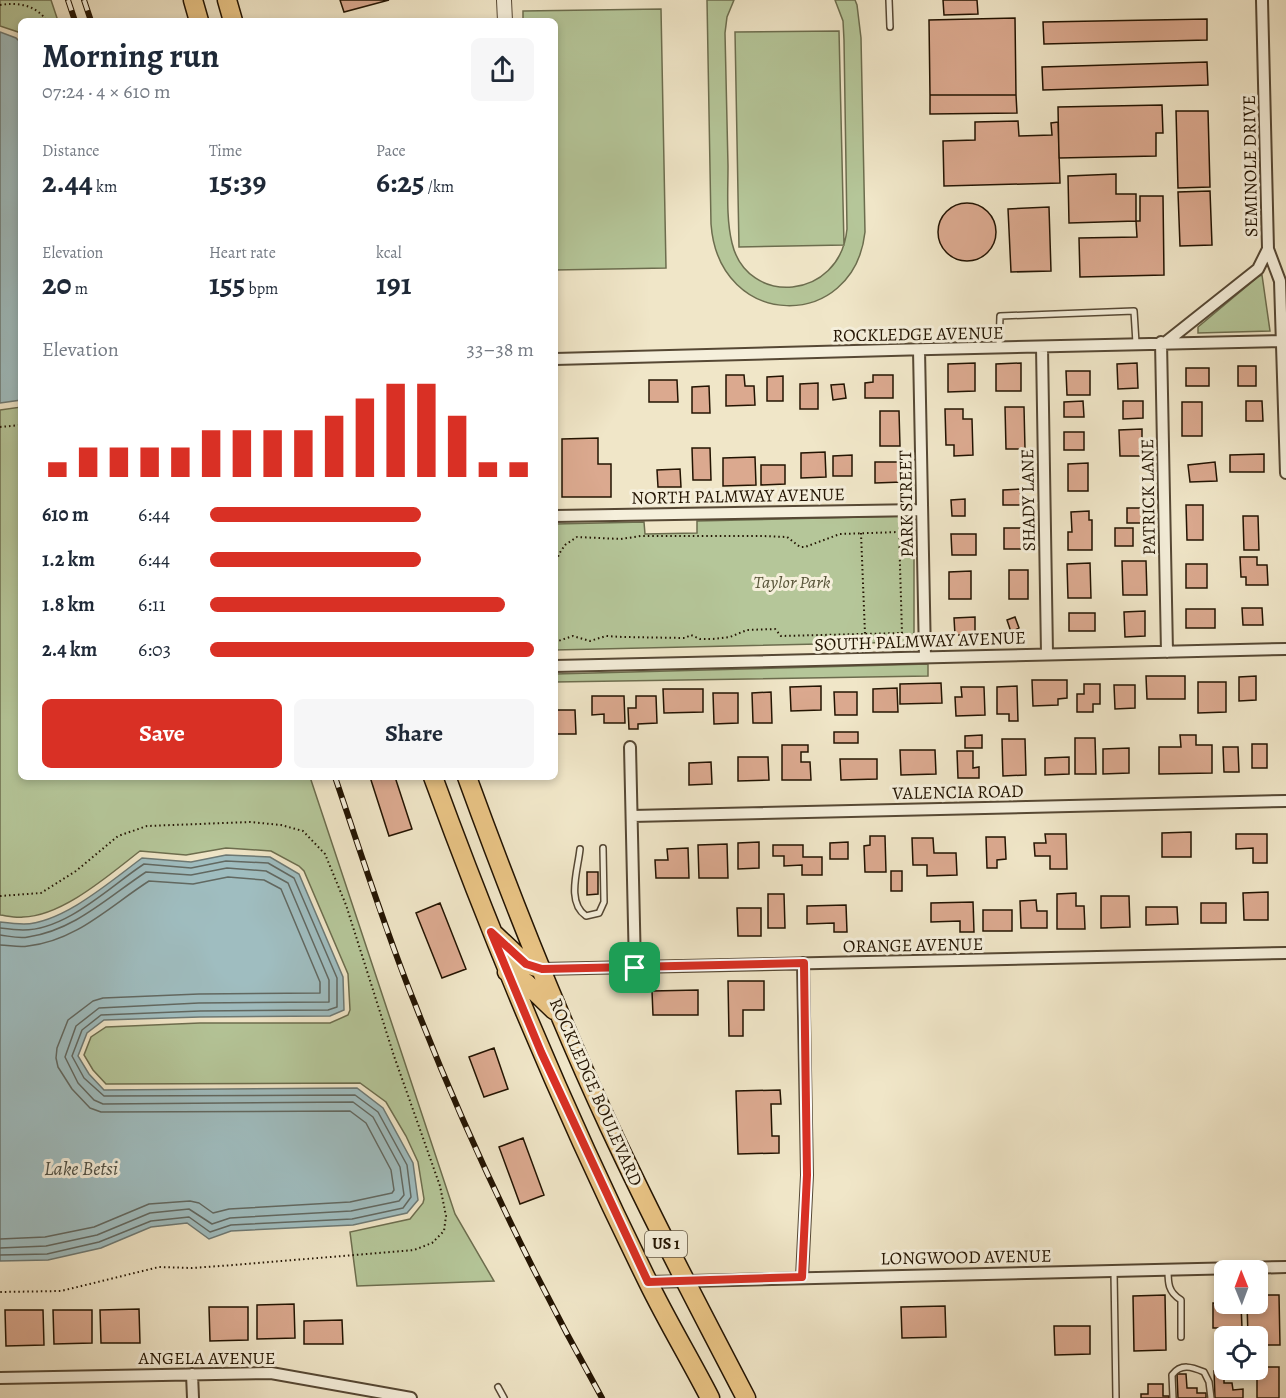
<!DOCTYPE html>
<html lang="en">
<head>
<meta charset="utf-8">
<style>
	body { margin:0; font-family:Alegreya,serif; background:#f6f6f7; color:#1f2937; height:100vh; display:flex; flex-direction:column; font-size:22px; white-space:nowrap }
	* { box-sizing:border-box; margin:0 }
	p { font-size:20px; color:#747a83 }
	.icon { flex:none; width:33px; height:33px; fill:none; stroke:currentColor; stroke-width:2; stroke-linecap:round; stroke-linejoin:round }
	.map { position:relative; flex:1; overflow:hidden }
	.side { position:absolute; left:18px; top:18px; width:540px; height:762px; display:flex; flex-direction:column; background:#fff; border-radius:9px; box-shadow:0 3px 9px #0003 }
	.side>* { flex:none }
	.needle { width:39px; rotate:359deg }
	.controls { position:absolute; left:1214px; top:1260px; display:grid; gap:12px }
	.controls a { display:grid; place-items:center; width:54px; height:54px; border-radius:9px; background:#fff; box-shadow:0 3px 9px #0003; font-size:30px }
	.pin { position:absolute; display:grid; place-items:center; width:51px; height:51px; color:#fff; margin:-26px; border-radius:12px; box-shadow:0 3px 9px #0006 }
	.round { display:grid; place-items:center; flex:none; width:63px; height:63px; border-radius:9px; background:#f6f6f7 }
	.head { display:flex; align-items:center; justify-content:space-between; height:102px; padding:0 24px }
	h1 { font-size:33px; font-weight:600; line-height:45px }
	.metrics { display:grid; grid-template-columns:repeat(3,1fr); gap:9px; height:102px; padding:6px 24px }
	.metrics div { display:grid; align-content:center }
	.metrics b { font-size:30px; font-weight:600 }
	.metrics small { font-size:16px; font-weight:400 }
	.metrics p { font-size:16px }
	.chart { height:168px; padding:12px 24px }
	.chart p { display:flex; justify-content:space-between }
	.chart svg { width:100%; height:108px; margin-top:6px; stroke:#d93025; stroke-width:6 }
	.cta { display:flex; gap:12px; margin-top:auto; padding:12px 24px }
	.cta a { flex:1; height:69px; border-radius:9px; background:#d93025; color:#fff; font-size:24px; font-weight:600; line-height:69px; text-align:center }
	.cta a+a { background:#f6f6f7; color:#1f2937 }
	ul { padding:0 24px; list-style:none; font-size:20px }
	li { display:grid; grid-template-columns:96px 72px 1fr; align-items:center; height:45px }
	li i { height:15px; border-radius:8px; background:#d93025 }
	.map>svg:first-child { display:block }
</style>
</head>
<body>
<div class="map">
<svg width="1286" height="1398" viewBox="0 0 1286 1398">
	<rect width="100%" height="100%" fill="#f0e6c8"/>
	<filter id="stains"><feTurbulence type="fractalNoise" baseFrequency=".00333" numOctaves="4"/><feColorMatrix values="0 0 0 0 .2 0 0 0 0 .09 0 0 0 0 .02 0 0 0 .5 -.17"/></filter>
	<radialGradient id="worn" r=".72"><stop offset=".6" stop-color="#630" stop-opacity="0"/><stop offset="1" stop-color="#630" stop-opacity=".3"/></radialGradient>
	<path fill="#b5c699" stroke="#6c6d4e" stroke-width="1.5" d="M0 0H51L58 21H21V35L18 32 0 26Z
		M707 0H734L727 17 725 33C726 77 727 121 728 166 728 191 726 218 732 243 747 307 840 301 847 229L844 40 843 21 835 0H855L857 5 861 38 865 232C854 332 719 331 711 224Z
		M661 9 666 268 555 270V21H523V11Z
		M839 31 844 245 739 247 735 32Z
		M1262 275 1270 331 1198 333V327L1259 276Z
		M21 407V777H310L455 1214 494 1281 357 1286 350 1232 410 1219 423 1203 424 1199 418 1162 406 1136 386 1102 360 1083 106 1084 93 1070 84 1055 91 1037 106 1027 200 1023H330L348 1015 350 1010 348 974 304 871 299 866 271 851 226 848 186 855 140 851C110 874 63 916 23 917 16 918 8 916 0 915V410Z
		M904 516 912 524 914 530V632L910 642 555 650V524L644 522 645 534 697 533V521Z
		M928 664V676L555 682V674Z"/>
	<path fill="#9fbdc0" stroke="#6d7974" stroke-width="1.5" d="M0 32 16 38 21 43V400L0 403Z
		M226 855 270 857 299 874 343 977 344 1010 330 1016 200 1017 104 1020 87 1033 78 1056 89 1074 104 1090 357 1088 383 1108 413 1163 418 1200 407 1213 353 1225 231 1231 209 1239 187 1223 151 1227 101 1248 48 1260 0 1261V922C8 923 16 924 24 924 63 923 111 881 142 858L191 862Z"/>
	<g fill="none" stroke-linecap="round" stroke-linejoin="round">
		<path stroke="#616861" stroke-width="1.5" d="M0 928C8 929 16 930 23 930 67 930 109 887 144 864L191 868 226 861 268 863 294 878 337 978V1007L328 1010 200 1011 101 1015 82 1030 72 1056 84 1078 104 1096 355 1095 378 1112 407 1165 411 1197 403 1208 352 1219 231 1225 210 1232 189 1217 151 1221 99 1242 47 1254 0 1255
			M0 935C9 936 19 939 28 937 75 930 108 897 146 872L191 875 227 868 266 871 288 883 329 980V1002L199 1003 99 1008 76 1026 65 1057 78 1083 94 1100 103 1104 353 1102 373 1117 400 1167 404 1195 399 1201 351 1211 230 1218 212 1224 189 1209 150 1213 97 1235 46 1246 0 1248
			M0 945C9 945 19 948 28 946 76 941 110 906 149 881L193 884 228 877 264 880 281 889 320 982V993L199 994 103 998 93 1001 68 1020 57 1048 56 1058 58 1067 72 1089 90 1108 101 1112 350 1111 366 1123 391 1170 394 1190 392 1193 350 1202 229 1209 213 1213 199 1203 190 1201 149 1204 94 1227 45 1237 0 1239"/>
	</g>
	<path fill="#dba98f" stroke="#231402" stroke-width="1.5" d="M340 0H389L344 12Z
		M943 0H977L978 14 944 15Z
		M1015 18 1016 95H930L929 20Z
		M1207 19V40L1044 44 1043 22Z
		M1207 62 1208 85 1043 90 1042 67Z
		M930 95H1016L1017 113 930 114Z
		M1162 105 1163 133H1156V156L1059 158 1058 107Z
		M1176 111H1208L1210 187 1178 188Z
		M1018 121 1019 136 1052 135 1051 123 1058 122 1060 183 944 186 943 141 975 140V122Z
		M1116 174V194H1136V221L1069 223 1068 176Z
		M1210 191 1212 245 1180 246 1178 192Z
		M1140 196H1163L1164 275 1080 277 1079 238 1137 237 1136 221H1140Z
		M938 232a29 29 0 1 1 58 0a29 29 0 1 1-58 0Z
		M1049 207 1051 271 1011 272 1008 209Z
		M975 363V391L948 392V364Z
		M1021 363V391H996V364Z
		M1137 363 1138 388 1118 389 1117 364Z
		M1238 366H1256V386H1238Z
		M1186 368H1209V386H1186Z
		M1066 371H1090V395H1067Z
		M726 375H744L745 386H754L755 405 726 406Z
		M873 375H893V398H865V383L873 382Z
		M783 376V401H767V377Z
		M649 380H677L678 402H649Z
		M818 383V409H800V384Z
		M844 384 846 398 833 400 831 385Z
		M709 386 710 413H692V387Z
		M1083 401 1084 417H1064V402Z
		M1123 401H1143V418L1123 419Z
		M1246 401H1262L1263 421H1246Z
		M1182 402H1202V436H1182Z
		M1005 407H1024L1025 449H1006Z
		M945 409H963V419H972L973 455 954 456V445H946Z
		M880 411H899L900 446H880Z
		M1142 429V456H1120L1119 430Z
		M1064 432H1084V450H1064Z
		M598 438V464H611V497H562V439Z
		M692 448H710L711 480H693Z
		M825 452 826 477 801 478V453Z
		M1264 454V472H1230V455Z
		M852 455V476H833V456Z
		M755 457 756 485 723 486V458Z
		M875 462H902V482L875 483Z
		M1215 462 1217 481 1190 482 1188 465Z
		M1088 463V491H1068V464Z
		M761 465H785V484L761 485Z
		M680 469 681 487H658L657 470Z
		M1022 489V505H1003V490Z
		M965 499V516H952L951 500Z
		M1186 505H1203V540H1187Z
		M1127 508H1142L1143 523H1127Z
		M1089 511V520H1092V550H1068V532H1072L1071 512Z
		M1243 516H1258L1259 550H1244Z
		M1004 528H1024V549H1004Z
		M1115 528H1133V546H1115Z
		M951 534H976V555H952Z
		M1240 557H1257V565H1267L1268 585H1246V577H1241Z
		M1122 561H1146L1147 595H1123Z
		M1090 563 1091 598H1068L1067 564Z
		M1186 564H1207V588H1186Z
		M1009 570H1028V599H1009Z
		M971 571V599H949V572Z
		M1242 608H1262L1263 625H1243Z
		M1186 609H1215V628H1186Z
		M1145 611V636L1125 637 1124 612Z
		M1069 613H1095V631H1069Z
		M975 617V635H955L954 618Z
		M1015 617 1019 628 1011 632 1007 620Z
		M1146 676H1185V699H1147Z
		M1256 676V700L1239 701V677Z
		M1032 680H1067V698L1058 699V705L1033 706Z
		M1198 682H1226V712L1198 713Z
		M941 683 942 703 900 704V684Z
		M1084 684H1100V704H1093V712H1077V694H1084Z
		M1114 685H1135V708L1115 709Z
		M821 686V710L791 711 790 687Z
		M1017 686 1018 721H1009V714H997V687Z
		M961 687H984L985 715 956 716 955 697H962Z
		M897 688 898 712H873V689Z
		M663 689H703V712L664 713Z
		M771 692 772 723H753L752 693Z
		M834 692H857V715H835Z
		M713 693H738V723L714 724Z
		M592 696H624L625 723H604V714L592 715Z
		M636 696H656L657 723 638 724V729H629L628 708H636Z
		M555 710H575L576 734H555Z
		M834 732H858V743H834Z
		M982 735V748H965V736Z
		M1180 735H1196V745H1212V773L1159 774V747H1181Z
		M1075 738H1095L1096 774H1075Z
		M1002 739H1025L1026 775 1003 776Z
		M1252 744H1267V768H1252Z
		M782 745H808V752H801V762H810L811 780H782Z
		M1223 747H1238L1239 772H1224Z
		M1129 748V773L1103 774V749Z
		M900 750H935L936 774 901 775Z
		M957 751H973V768L979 767V778H958Z
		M738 757H768L769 780 738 781Z
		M1069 757V774L1045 775V758Z
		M840 759H877V779L841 780Z
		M711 762 712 784 689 785V763Z
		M370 777H395L412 829 389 836Z
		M1191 832V857H1162V833Z
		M1045 834H1066L1067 869H1050V856H1035L1034 843H1046Z
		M1236 834H1267V863H1253V848L1236 849Z
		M870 836H885L886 872H865L864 846 870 845Z
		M986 837H1005L1006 859 997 860V868H987Z
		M912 838H933L934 853H956L957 875 927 876V865H913Z
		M759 842V868L738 869V843Z
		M848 842V859H830V843Z
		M727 844 728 878H699L698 845Z
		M773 845H803V857H822V875H802V865L784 866V856H773Z
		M688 848 689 878H656L655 860H668L667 849Z
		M891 871H902V891H891Z
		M587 872H598V894L587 895Z
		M1268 892V920H1244L1243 893Z
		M1076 893V906H1084L1085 929H1057V894Z
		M768 894H784L785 928H768Z
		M1101 896H1129L1130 927 1101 928Z
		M1036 900 1037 911H1047V928H1021L1020 901Z
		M973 902 974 932H960V921L931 922V903Z
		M440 903 466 969 442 978 416 913Z
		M1201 903H1226V923H1201Z
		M846 905 847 932H834V923L807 924V906Z
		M1146 907H1177L1178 924 1146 925Z
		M737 908H761V936H738Z
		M983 910H1012V931H983Z
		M728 981H764V1010H743V1036H729Z
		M698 990V1015H653L652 991Z
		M494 1048 508 1089 484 1097 469 1057Z
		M780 1090 781 1104H771L772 1136H779V1153L738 1154 736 1091Z
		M523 1138 544 1195 520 1204 499 1147Z
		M1165 1295 1166 1350 1134 1351 1133 1296Z
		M1257 1295H1279L1280 1345H1257V1336H1248L1247 1304H1257Z
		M1213 1303 1241 1304 1242 1328H1213Z
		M294 1304 295 1338 257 1339V1305Z
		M945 1306 946 1337 902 1338 901 1307Z
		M209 1307H248V1340L210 1341Z
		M139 1309 140 1343H101L100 1310Z
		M5 1310H43L44 1345 6 1346Z
		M53 1310H92V1343L54 1344Z
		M342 1320 343 1344H304V1321Z
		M1054 1326H1090V1354L1055 1355Z
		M1257 1367H1279V1398H1257Z
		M1224 1370V1383H1232L1233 1390 1243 1389V1398H1215L1214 1371Z
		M1177 1374H1186L1187 1388H1197V1393H1206V1398H1178Z
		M1148 1384H1163V1396H1169V1398H1141V1394H1148Z"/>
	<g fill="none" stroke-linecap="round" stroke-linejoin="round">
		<g stroke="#564834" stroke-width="8">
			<path id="service" d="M889 0 890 27
				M999 348 1000 316 1134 311 1136 343
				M580 849C578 870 566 902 586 916L599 913 604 902 603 848
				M1168 1269C1168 1283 1168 1292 1181 1300V1337
				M1114 1272 1116 1398
				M498 1387 504 1398
				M1173 1398 1172 1375C1181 1363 1192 1367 1204 1372L1209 1382 1211 1398"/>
		</g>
		<g stroke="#564834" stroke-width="14">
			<path id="minor" d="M1262 0 1268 249 1280 281 1286 473
				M1161 342 1167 652
				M1166 342 1258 269 1268 249
				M1042 347 1047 653
				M919 350 925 657
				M555 359C797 353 1040 345 1282 341
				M555 516 922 510
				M555 666 1286 649
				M630 747 635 968
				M632 816 1286 801
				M542 969 1286 953
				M802 1277 807 1175 803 963
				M648 1282 1286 1267
				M192 1374 193 1398
				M0 1378 271 1373 411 1398"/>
		</g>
		<g stroke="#564834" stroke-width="16">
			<path id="tertiary" d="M504 0 505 21"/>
		</g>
		<g stroke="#231402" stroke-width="21">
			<path id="primary" d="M193 0 199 21
				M227 0 233 21
				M433 777C496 949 567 1118 648 1282 667 1321 690 1359 710 1398
				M467 777C510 895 556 1012 609 1126 652 1218 699 1308 746 1398
				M495 935 526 964 542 969
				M507 972 526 983 554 1010"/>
		</g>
		<path stroke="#231402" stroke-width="2" stroke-dasharray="1.5 3" stroke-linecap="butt" d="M0 5C18 2 36 5 47 21
			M0 427 21 425
			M861 533 865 634
			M555 565 559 554 565 545 577 537 621 539 641 536H762L787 537 800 547H805L840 534 899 532 910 525
			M555 642 573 636 590 641 606 636 623 637 685 638 691 635 700 639H713L730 637 747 630 775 629 781 636 902 633 899 532
			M0 896 41 893 76 871 118 836 147 826 250 822 281 825 303 831 325 854 346 905 394 1056 440 1186 446 1216 444 1231 432 1243 414 1250 234 1265 192 1268 159 1267 61 1291 0 1292"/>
		<use href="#service" stroke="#f5efdb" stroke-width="5"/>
		<use href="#minor" stroke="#f5efdb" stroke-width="10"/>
		<use href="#tertiary" stroke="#f5efdb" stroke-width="14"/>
		<use href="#primary" stroke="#e8c384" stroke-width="18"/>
		<g stroke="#231402" stroke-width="6">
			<path id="rail" d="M68 0 75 21
				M84 0 91 21
				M335 777C361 853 385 930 415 1004 468 1140 531 1271 602 1398"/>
		</g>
		<use href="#rail" stroke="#f5efdb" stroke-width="4" stroke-dasharray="11" stroke-linecap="butt"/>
	</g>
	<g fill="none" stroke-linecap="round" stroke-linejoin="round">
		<g stroke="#fff" stroke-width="12">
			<path id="route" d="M491 932 526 964 542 969 804 963 807 1175 802 1277 648 1282 541 1052Z"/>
		</g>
		<use href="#route" stroke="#d93025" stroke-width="8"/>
	</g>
	<g text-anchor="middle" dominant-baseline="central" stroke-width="6" stroke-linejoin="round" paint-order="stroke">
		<rect fill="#f5efdb" stroke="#625643" stroke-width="1.5" x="645" y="1231" width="42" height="26" rx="4.5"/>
		<g font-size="16" font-weight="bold" fill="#231402">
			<text x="666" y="1244">US 1</text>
		</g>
		<g font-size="18" fill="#231402" stroke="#f5efdb">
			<text transform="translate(1250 166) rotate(-91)">SEMINOLE DRIVE</text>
			<text transform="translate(918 334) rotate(-1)">ROCKLEDGE AVENUE</text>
			<text transform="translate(738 496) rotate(-1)">NORTH PALMWAY AVENUE</text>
			<text transform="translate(1148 497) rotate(-91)">PATRICK LANE</text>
			<text transform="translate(1028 500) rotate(-91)">SHADY LANE</text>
			<text transform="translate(906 504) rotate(-91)">PARK STREET</text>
			<text transform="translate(920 641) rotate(-2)">SOUTH PALMWAY AVENUE</text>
			<text transform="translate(958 792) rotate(-1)">VALENCIA ROAD</text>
			<text transform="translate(913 945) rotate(-1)">ORANGE AVENUE</text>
			<text transform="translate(596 1092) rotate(66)">ROCKLEDGE BOULEVARD</text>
			<text transform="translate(966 1257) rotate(-1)">LONGWOOD AVENUE</text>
			<text x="207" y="1358">ANGELA AVENUE</text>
		</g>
		<g font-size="18" font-style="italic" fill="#565237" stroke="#f5efdb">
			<text x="792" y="582">Taylor Park</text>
		</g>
		<g font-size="20" font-style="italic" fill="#4e4f44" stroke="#f5efdb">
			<text x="81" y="1168">Lake Betsi</text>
		</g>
	</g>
	<rect width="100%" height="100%" filter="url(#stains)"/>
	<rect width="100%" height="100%" fill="url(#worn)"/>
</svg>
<div class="controls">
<a><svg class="needle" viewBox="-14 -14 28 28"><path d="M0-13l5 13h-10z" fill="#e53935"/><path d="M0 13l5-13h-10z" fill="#747a83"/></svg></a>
<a><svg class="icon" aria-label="locate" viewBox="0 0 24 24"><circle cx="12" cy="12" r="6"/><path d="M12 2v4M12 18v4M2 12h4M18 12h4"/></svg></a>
</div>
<div class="pin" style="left:635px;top:968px;background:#1e9e55"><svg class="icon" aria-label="arrive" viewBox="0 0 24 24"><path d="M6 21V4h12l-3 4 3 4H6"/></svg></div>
<section class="side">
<div class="head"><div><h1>Morning run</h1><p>07:24 · 4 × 610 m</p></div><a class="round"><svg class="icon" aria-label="share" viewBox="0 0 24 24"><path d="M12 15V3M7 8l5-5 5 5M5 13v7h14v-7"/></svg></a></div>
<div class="metrics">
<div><p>Distance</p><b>2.44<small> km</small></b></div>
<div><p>Time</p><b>15:39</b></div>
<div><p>Pace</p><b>6:25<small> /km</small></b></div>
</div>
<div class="metrics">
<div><p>Elevation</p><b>20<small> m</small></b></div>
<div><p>Heart rate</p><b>155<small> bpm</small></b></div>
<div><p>kcal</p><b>191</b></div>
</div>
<div class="chart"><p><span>Elevation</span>33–38 m</p>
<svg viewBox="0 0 160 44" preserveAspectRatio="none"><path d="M5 44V38M15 44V32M25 44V32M35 44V32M45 44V32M55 44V25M65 44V25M75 44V25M85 44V25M95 44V19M105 44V12M115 44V6M125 44V6M135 44V19M145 44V38M155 44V38"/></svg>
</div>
<ul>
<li><b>610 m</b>6:44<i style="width:65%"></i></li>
<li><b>1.2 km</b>6:44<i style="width:65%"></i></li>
<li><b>1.8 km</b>6:11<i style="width:91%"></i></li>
<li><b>2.4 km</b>6:03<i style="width:100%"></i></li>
</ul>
<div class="cta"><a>Save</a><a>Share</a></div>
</section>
</div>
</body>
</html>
